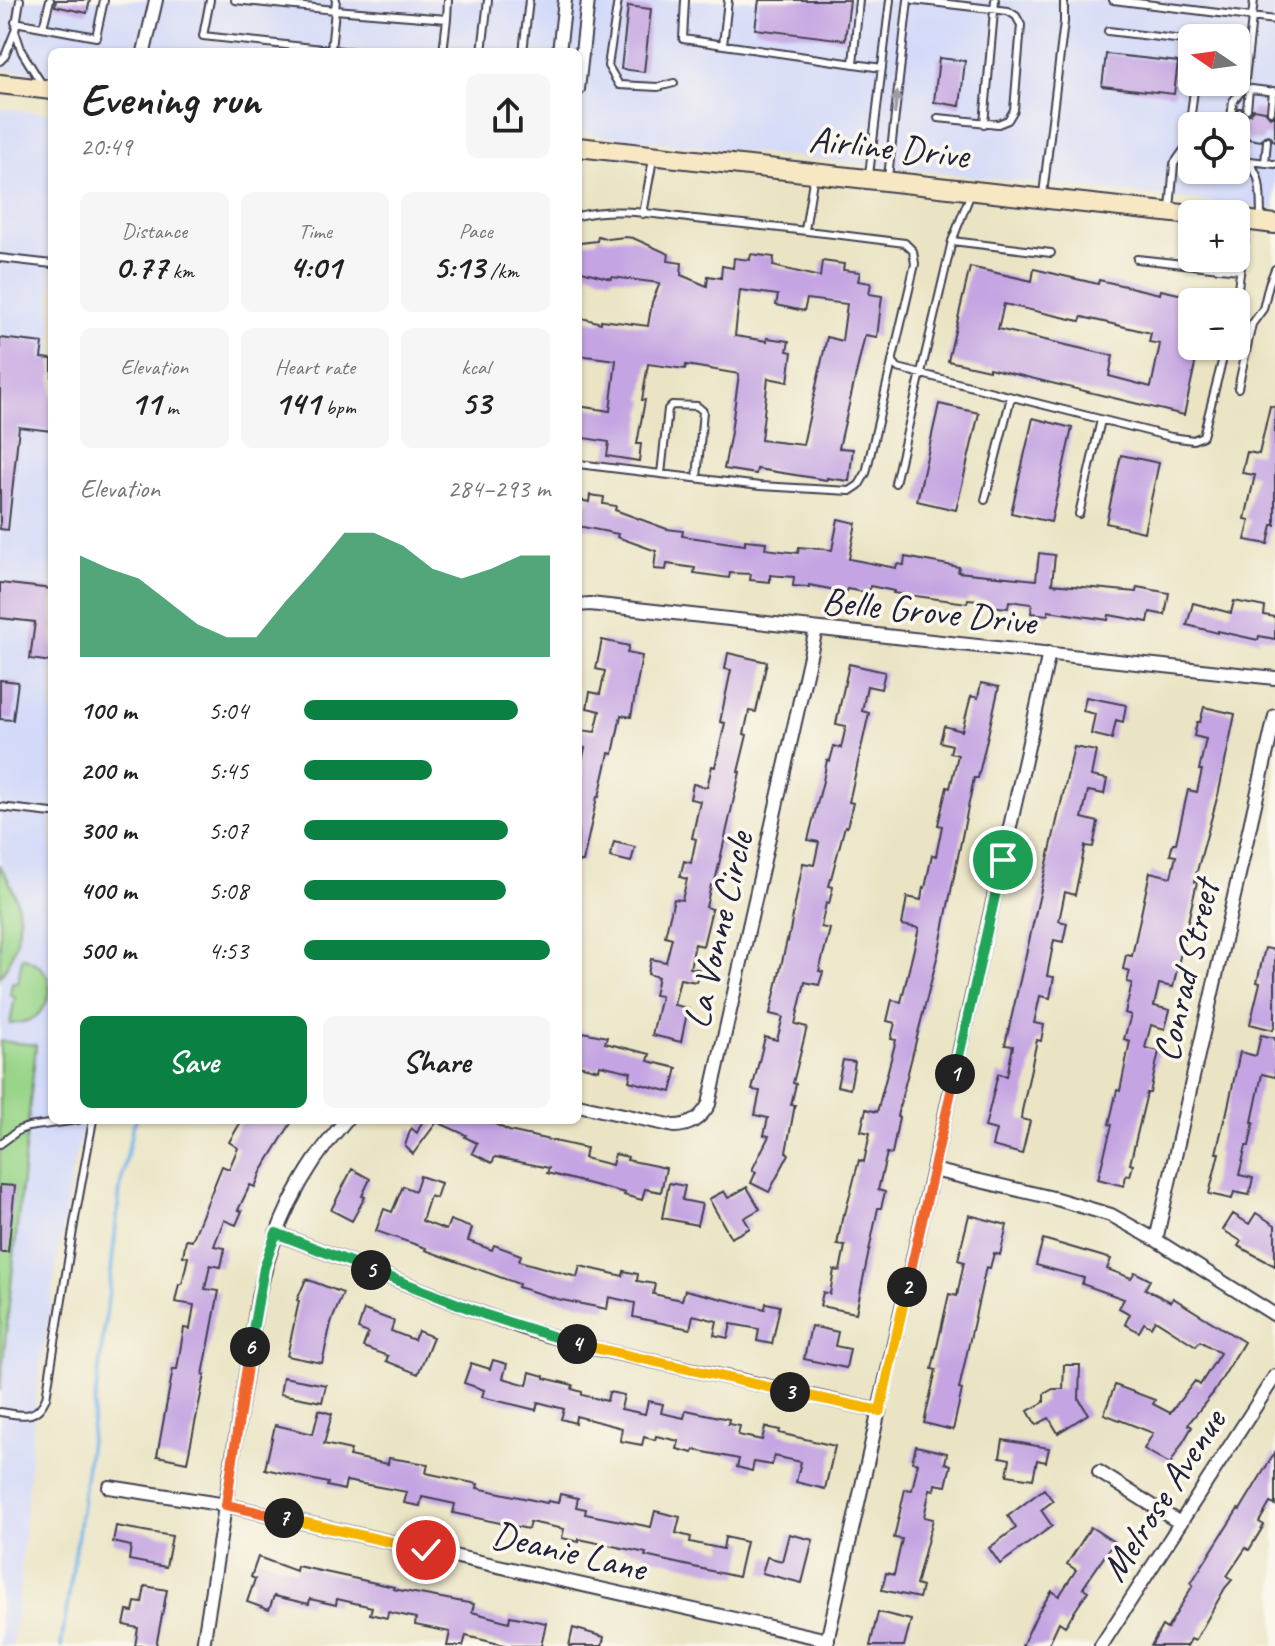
<!DOCTYPE html>
<html lang="en">
<head>
<meta charset="utf-8">
<style>
	body { margin:0; font-family:Caveat,sans-serif; background:#f6f6f6; color:#222; height:100vh; display:flex; flex-direction:column; font-size:30px; white-space:nowrap }
	* { box-sizing:border-box; margin:0 }
	p { font-size:26px; color:#767676 }
	.icon { flex:none; width:44px; height:44px; fill:none; stroke:currentColor; stroke-width:2; stroke-linecap:round; stroke-linejoin:round }
	.map { position:relative; flex:1; overflow:hidden }
	.details { position:absolute; left:48px; top:48px; width:534px; height:1076px; display:flex; flex-direction:column; background:#fff; border-radius:12px; box-shadow:0 2px 6px #0004 }
	.details>* { flex:none }
	.needle { width:52px; rotate:283deg }
	.controls { position:absolute; left:1178px; top:24px; display:grid; gap:16px }
	.controls a { display:grid; place-items:center; width:72px; height:72px; border-radius:12px; background:#fff; box-shadow:0 2px 6px #0004; font-size:40px }
	.pin { position:absolute; display:grid; place-items:center; width:68px; height:68px; color:#fff; margin:-34px; border:4px solid #fff; border-radius:50%; box-shadow:0 2px 8px #0007 }
	.km { position:absolute; width:40px; height:40px; margin:-20px; border-radius:50%; background:#222; color:#fff; font-size:22px; line-height:40px; text-align:center }
	.round { display:grid; place-items:center; flex:none; width:84px; height:84px; border-radius:12px; background:#f6f6f6 }
	.overview { display:flex; align-items:center; justify-content:space-between; height:136px; padding:0 32px }
	h1 { font-size:44px; font-weight:600; line-height:60px }
	.figures { display:grid; grid-template-columns:repeat(3,1fr); gap:12px; height:136px; padding:8px 32px }
	.figures div { display:grid; align-content:center; border-radius:12px; background:#f6f6f6; text-align:center }
	.figures b { font-size:34px; font-weight:600 }
	.figures small { font-size:22px; font-weight:400 }
	.figures p { font-size:22px }
	.chart { height:224px; padding:16px 32px }
	.chart p { display:flex; justify-content:space-between }
	.chart svg { width:100%; height:144px; margin-top:8px; fill:#0b8043; opacity:.7 }
	.action { display:flex; gap:16px; margin-top:auto; padding:16px 32px }
	.action a { flex:1; height:92px; border-radius:12px; background:#0b8043; color:#fff; font-size:32px; font-weight:600; line-height:92px; text-align:center }
	.action a+a { background:#f6f6f6; color:#222 }
	ul { padding:0 32px; list-style:none; font-size:26px }
	li { display:grid; grid-template-columns:128px 96px 1fr; align-items:center; height:60px }
	li i { height:20px; border-radius:10px; background:#0b8043 }
	.map>svg:first-child { display:block }
</style>
</head>
<body>
<div class="map">
<svg width="1275" height="1646" viewBox="0 0 1275 1646">
	<rect width="100%" height="100%" fill="#fbf7ec"/>
	<filter id="ink" filterUnits="userSpaceOnUse"><feTurbulence type="fractalNoise" baseFrequency=".0125" numOctaves="2"/><feDisplacementMap in="SourceGraphic" scale="16" xChannelSelector="R" yChannelSelector="G"/><feConvolveMatrix kernelMatrix="1 2 1 2 8 2 1 2 1" color-interpolation-filters="sRGB"/></filter>
	<filter id="wash" filterUnits="userSpaceOnUse"><feTurbulence type="fractalNoise" baseFrequency=".006" numOctaves="4" result="noise"/><feDisplacementMap in="SourceGraphic" scale="32" xChannelSelector="R" yChannelSelector="G"/><feGaussianBlur stdDeviation="1.8" result="paint"/><feColorMatrix in="noise" values="0 0 0 0 0 0 0 0 0 0 0 0 0 0 0 0 0 1.4 0 .05"/><feComposite in="paint" operator="in"/></filter>
	<g filter="url(#wash)">
		<rect width="100%" height="100%" fill="#eae4c4"/>
		<path fill="#d3d9f9" fill-rule="evenodd" d="M0 0H1275V209L578 133V52H52V75L0 69ZM1192 38H1236V82H1192ZM1192 126H1236V170H1192Z
			M0 108 52 114V1120H84L73 1167 36 1394 18 1604 12 1646H0Z"/>
		<path fill="#99d589" stroke="#5e7c62" stroke-width="2" d="M0 866C26 904 25 939 0 977Z
			M22 957C30 960 39 964 44 971 56 987 47 1012 30 1020 23 1023 17 1023 10 1024L15 997 10 995 12 982 18 983Z
			M0 1041 36 1045 0 1391Z"/>
		<g fill="none" stroke-linecap="round" stroke-linejoin="round">
			<path stroke="#74b3e7" stroke-width="4" d="M61 1646 78 1534 109 1291 120 1188 133 1126 136 1120"/>
		</g>
		<g id="blocks">
			<path fill="#c4a4e2" fill-rule="evenodd" d="M56 0H90L87 13 55 6Z
				M759 0H850L845 40 755 29Z
				M628 6 651 9 644 72 621 69Z
				M1106 54 1178 62 1174 94 1102 86Z
				M939 58 965 61 960 106 934 102Z
				M1238 108H1241L1242 112 1246 115 1250 114 1253 109 1265 111 1270 117 1275 115V142L1268 135 1264 136 1261 141 1249 139 1247 135 1243 133 1236 138Z
				M598 236 608 239 625 237 633 238 669 254 668 261 682 263 681 275 707 286 708 276 721 278 722 266 733 268 734 258 750 260 751 254 774 257 773 266 820 277 822 261 844 264 843 270 860 272 858 281 871 283 869 294 882 296 877 337 865 335 839 448 853 449 849 481 827 478V480L757 469 756 474 724 469 731 432 739 374 686 365 685 369 648 364 642 400H645L637 444H641L639 461 607 456 609 442 578 437V406L610 411 616 360 578 355V317L601 323V320L648 326 652 302 660 283 612 277 611 279 578 270V252L580 243 597 241ZM740 290 778 295 776 305 804 311 807 299 847 304 842 341 827 337 803 445 761 440 768 378 788 382 792 352 787 351 789 341 767 338V341L735 336Z
				M970 267 1032 281 1034 269 1098 284 1099 280 1160 294 1161 290 1192 297V346H1199L1184 415 989 368V370L948 361ZM1004 304 1080 321 1082 317 1151 333 1149 342 1160 344 1151 387 1109 376 1113 356 998 329Z
				M0 338 43 343 41 358 52 359V431L19 427 8 530 0 529Z
				M939 404 979 413 956 510 917 501Z
				M1270 406 1275 407V525H1272L1268 544 1245 540 1250 520 1245 519 1255 475 1242 473 1247 452 1259 454Z
				M1033 418 1072 428 1051 522 1011 513Z
				M1121 455 1159 463 1144 532 1106 523Z
				M590 495 604 497 603 504 616 506 615 510 667 529 683 531 682 536 745 545V540L766 542 765 549 798 553 799 547 832 550 838 519 856 523 849 559 896 568 897 564 904 565 905 557 959 567 958 572 1036 580 1039 553 1055 555 1052 584 1136 592 1137 587 1169 593 1165 615 1150 612 1148 622 1109 615 1108 620 1048 611V615L1031 613 1032 604 1009 601 1008 608 989 606V601L968 599 967 603 893 593 894 591 870 586 869 593 847 589 846 592 809 585V587L793 586 794 577 770 575V582L750 580 751 574 730 573 729 578 694 573 695 568 667 564 666 570 654 569 656 551 617 537 618 534 578 526 580 500 589 502Z
				M0 583 52 589V662L30 659 35 622 0 618Z
				M1234 601 1265 607 1264 615 1275 617V639L1259 636 1258 640 1218 631V633L1187 625 1193 603 1231 613Z
				M602 640 629 646 627 653 642 656 631 717 621 715 613 754 609 753 599 797H597L583 862H578V779L585 748 578 746V744L581 730 595 732 600 711 587 708 590 692 600 694 605 671 596 669Z
				M728 653 767 662 756 712 749 711 744 734 747 735 738 772H740L714 886 711 885 706 907 712 909 703 946 695 944 690 968 699 969 696 982 680 979 674 1005 688 1008 681 1042 652 1035 661 996 654 995 658 977 648 974 651 959 666 962 672 938 665 936 674 899 682 900 687 879 680 877 684 861 691 863 696 839 692 838 700 801 690 799 693 784 707 787 712 766 715 767 725 723 720 722 731 670 725 669Z
				M849 664 885 672 881 689 867 686 862 711 869 713 849 802 853 803 847 827 845 826 829 886 833 887 829 904 826 903 821 927 830 929 819 971 823 972 819 985 805 982 795 1024 807 1027 793 1083 796 1084 791 1105H795L786 1152 789 1154 769 1192 751 1183 756 1172 752 1170 769 1136 764 1135 768 1118 755 1115 760 1091 752 1090 765 1037 777 1040 783 1017 770 1014 787 940 788 941 803 863 814 865 819 842 808 840 823 781 827 760 830 761 834 746 841 748 846 726 836 724Z
				M0 680 18 682 13 720 0 719Z
				M981 683 999 687 978 778H974L939 950 897 1116 899 1117 892 1154 887 1153 878 1190 885 1192 881 1208H878L856 1313 820 1306 823 1292 830 1294 834 1270 840 1271 845 1246 837 1245 843 1214H845L859 1160 864 1162 870 1133 861 1131 866 1109 877 1112 896 1040 891 1039 895 1023 887 1021 892 1000 901 1002 919 928 902 925 907 897 921 900 923 887 925 888 932 855 936 856 942 826 938 825 947 787 950 788 958 755 950 753 952 745 940 742 944 726 962 731 971 696 978 698Z
				M1086 697 1126 705 1123 722 1116 720 1112 739 1091 734 1095 714 1083 711Z
				M1204 707 1235 714 1219 791 1194 882H1197L1173 987 1159 984 1154 1006 1170 1010 1165 1029 1151 1025 1145 1048 1159 1051 1150 1093H1147L1130 1164 1133 1165 1130 1176 1126 1175 1124 1186 1098 1179 1112 1125 1109 1124 1117 1090 1120 1091 1130 1041 1124 1039 1131 1015 1125 1013 1132 983 1127 982 1130 971 1123 969 1126 955 1132 956 1150 872 1171 877 1176 856 1170 855 1173 843H1176L1188 790 1197 792 1202 770H1199L1206 739 1194 736 1197 722H1200Z
				M1074 747 1096 751 1091 776 1107 779 1104 794 1088 791 1082 818 1098 822 1093 847 1085 846 1075 895 1065 892 1059 921 1067 923 1063 942 1054 940 1047 976 1054 977 1050 998 1040 996 1034 1023 1044 1025 1041 1041 1037 1040 1022 1111 1021 1119 1030 1121 1022 1154 992 1146 996 1130 985 1127 998 1074 1007 1076 1013 1046 1005 1045Z
				M614 842 635 847 631 862 610 857Z
				M1265 948 1275 950V1024L1273 1030 1250 1024 1260 983 1257 982Z
				M578 1031 607 1037 605 1043 650 1054 648 1061 677 1068 671 1092 629 1081 631 1072 600 1065 599 1070 578 1065Z
				M1261 1035 1275 1038V1077L1262 1074 1252 1122H1254L1249 1146H1246L1239 1175 1253 1178 1249 1195 1234 1192 1232 1199 1209 1194 1219 1153H1216L1225 1116H1226L1240 1052 1256 1056Z
				M843 1060 855 1062 850 1089 837 1086Z
				M242 1120H293L261 1172 255 1187 250 1185 238 1210 242 1211 236 1225 224 1220 214 1246 225 1248 221 1267 210 1265 205 1289 219 1291 203 1375H205L187 1462 157 1456 173 1369H177L184 1328 190 1329 194 1305 175 1302 179 1284H182L188 1257 183 1256 186 1240 192 1241 222 1166 229 1169 238 1148 229 1142Z
				M423 1120H487L509 1131 586 1148 584 1158 612 1165 615 1154 628 1157 627 1160 666 1168 661 1192 645 1189 642 1200 624 1195 625 1193 547 1173 549 1168 495 1157 492 1163 472 1153 477 1143 465 1137 466 1135 437 1122 413 1154 405 1146 411 1128 417 1133Z
				M352 1169 370 1179 362 1196 365 1197 352 1221 331 1210Z
				M420 1176 441 1183 436 1198 430 1196 422 1221 446 1230 450 1220 472 1228 468 1241 492 1250 494 1245 521 1255 519 1261 577 1277 580 1266 623 1276 624 1271 638 1274 637 1281 655 1284 653 1294 682 1300 685 1290 765 1309 766 1303 780 1306 772 1344 757 1341 759 1329 731 1324 728 1338 714 1335 717 1321 693 1315 690 1329 633 1317 635 1303 609 1297 607 1309 557 1299 518 1287 519 1284 425 1250 426 1248 376 1231 384 1209 392 1212 403 1186 415 1191Z
				M669 1183 685 1186 682 1200 702 1204 697 1225 662 1218Z
				M0 1185 15 1186 8 1252H0Z
				M747 1187 760 1209 744 1218 750 1228 731 1238 709 1199 724 1191 728 1198Z
				M1256 1213 1275 1225V1266L1238 1246 1241 1241 1223 1230 1233 1214 1249 1224Z
				M969 1215 1007 1225 1000 1255 994 1253 990 1268 986 1267 959 1389 962 1390 953 1430 924 1423 936 1370 932 1369 949 1294 957 1296 964 1262 958 1260Z
				M1043 1239 1111 1259 1107 1269 1131 1278 1135 1272 1150 1280 1145 1289 1171 1302 1173 1298 1244 1342 1214 1392 1188 1424 1192 1427 1170 1464 1144 1449 1153 1433 1104 1414 1115 1385 1155 1400 1153 1404 1170 1413 1195 1381 1200 1385 1220 1353 1200 1341 1196 1346 1155 1320 1151 1327 1144 1323 1139 1332 1125 1324 1130 1314 1119 1308 1124 1299 1082 1284 1084 1278 1036 1265Z
				M306 1279 343 1293 331 1323 322 1363 287 1356 299 1301 297 1300Z
				M364 1310 394 1321 391 1331 414 1340 418 1331 433 1337 418 1374 386 1361 388 1356 363 1347 368 1333 358 1329Z
				M811 1326 838 1332 835 1346 850 1349 846 1368 804 1359Z
				M493 1360 507 1364 503 1378 527 1385 530 1372 544 1376V1378L573 1385 572 1389 582 1392V1395L607 1401 609 1392 624 1395 621 1409 645 1414 648 1401 663 1404 661 1413 684 1418 686 1410 729 1419 728 1424 740 1426 738 1435 762 1440 765 1427 780 1430 779 1433 835 1446 825 1489 796 1482 801 1462 774 1456 772 1465 754 1462 752 1471 737 1467 739 1459 694 1450 693 1453 677 1449 679 1441 656 1436 655 1440 644 1437 642 1445 620 1441 622 1428 576 1416 575 1423 561 1419 564 1409 538 1402 536 1410 482 1397 484 1390 464 1383 471 1363 490 1369Z
				M1064 1365H1080L1079 1399 1088 1414 1058 1433 1049 1418 1036 1425 1028 1411 1044 1402V1394L1053 1389H1063Z
				M283 1377 326 1385 322 1402 280 1394Z
				M319 1410 332 1414 324 1444 351 1450 349 1456 388 1464 389 1458 428 1464 426 1473 478 1484 477 1488 547 1503 548 1501 558 1503 560 1494 578 1498 576 1507 586 1509 585 1514 651 1527 655 1511 680 1517 676 1533 691 1537 690 1542 723 1549 725 1537 746 1542 738 1577 645 1556 646 1553 579 1539V1542L562 1538 564 1529 530 1522 528 1529 453 1513 455 1504 422 1497 420 1506 404 1503 407 1492 346 1481 344 1490 327 1486 328 1483 265 1469 275 1425 313 1434Z
				M1003 1440 1049 1448 1046 1462 1037 1460 1033 1479 1007 1475 1010 1459 1000 1457Z
				M916 1446 947 1453 945 1463 951 1465 946 1486 935 1484 934 1490 930 1489 924 1517 933 1519 916 1585 922 1587 919 1598 882 1590 886 1573 894 1575 902 1539 894 1538 905 1489 912 1490 918 1463 912 1462Z
				M1275 1452V1505L1270 1503 1259 1522 1264 1525 1249 1550 1246 1548 1227 1576 1232 1580 1225 1588 1195 1641 1191 1639 1187 1646H1151L1162 1626 1167 1629 1193 1585 1191 1583 1238 1509 1240 1510Z
				M1044 1489 1053 1501 1041 1510 1052 1526 1000 1564 989 1548 1016 1528 1008 1516Z
				M116 1526 172 1536 166 1567 129 1560 131 1546 113 1542Z
				M1091 1527 1114 1542 1083 1588 1088 1591 1065 1626 1059 1622 1048 1646H1022L1037 1614 1052 1591 1059 1596 1076 1570 1067 1564Z
				M789 1534 813 1540 802 1583 762 1573 767 1557 782 1561Z
				M258 1557 296 1571 297 1566 394 1587 393 1589 474 1604 472 1612 509 1622 510 1616 546 1623 541 1646H508L466 1636 463 1646H447L450 1632 415 1625 416 1618 388 1612 387 1618 370 1614 372 1607 337 1599 336 1605 310 1599 309 1604 274 1596 269 1610 247 1602 255 1579 251 1577Z
				M145 1586 167 1590 156 1646H135L138 1628 124 1625 127 1611 133 1612 135 1602 142 1603Z
				M878 1612 911 1620 904 1646H870Z
				M573 1628 604 1637 602 1646H569Z"/>
		</g>
	</g>
	<g filter="url(#ink)">
		<use href="#blocks" fill-opacity="0" stroke="#403f50" stroke-width="2"/>
		<g fill="none" stroke-linecap="round" stroke-linejoin="round">
			<g stroke="#403f50" stroke-width="10">
				<path id="service" d="M20 0 15 31 22 52 43 86
					M210 0 203 36 331 50
					M235 0 335 10 336 0
					M618 0 608 66 619 85 658 87 674 83
					M685 0 683 39 882 68
					M914 0 1008 11 1016 16 1021 25 1014 110 1008 120 998 124 938 118
					M1113 0 1275 20
					M15 22 96 37 104 0
					M43 27 50 0
					M1108 31 1192 41
					M723 45 728 0
					M355 52 331 50 335 10 447 19 448 0
					M443 52 447 19
					M482 52 488 0
					M523 52 529 0
					M0 61 5 56 15 31
					M853 64 859 0
					M1244 88 1275 92
					M1247 109 1249 89
					M1271 111 1273 91
					M984 124 995 0
					M1230 126 1233 101 1244 88 1254 0
					M1236 151C1264 172 1260 186 1261 218
					M1241 154 1243 139
					M1250 161 1275 164
					M1265 163 1267 141
					M869 175 890 0
					M888 177 908 0
					M1043 194 1064 22V0
					M1170 209 1174 164 1186 147 1188 138 1195 82
					M643 214 653 159
					M578 216C615 206 658 215 695 219 765 226 835 234 905 243L913 251 915 264 866 473 859 485 850 491 760 486 578 464
					M805 230 814 174
					M952 241 1051 253
					M0 258 52 264
					M1137 259 1239 270
					M1236 302 1247 224
					M892 360 898 368 1171 437 1193 440 1203 436 1226 346
					M1238 388 1252 324 1263 309 1269 284 1275 269
					M661 474 668 409 672 405 697 406 703 411 697 478
					M895 483 952 241 971 193
					M985 500 1011 397
					M1079 514 1101 420
					M0 807 52 813
					M0 1144 19 1130 28 1127 78 1120
					M0 1412C22 1415 36 1421 46 1398L74 1224 93 1120"/>
			</g>
			<g stroke="#403f50" stroke-width="16">
				<path id="minor" d="M144 52 156 0
					M559 52 565 0
					M578 89 588 0
					M578 605 590 604 1275 678
					M578 1105 674 1126C691 1126 701 1118 709 1104L816 629
					M933 1170 1053 1198 1111 1215 1156 1240 1275 1315
					M276 1233 486 1315 529 1330 593 1348 880 1411
					M1156 1240 1275 716
					M1099 1472 1180 1523
					M109 1487 226 1505 828 1640
					M203 1646 258 1298C273 1229 299 1173 346 1120
					M826 1646 1049 653
					M1101 1646 1275 1376"/>
			</g>
			<g stroke="#403f50" stroke-width="22">
				<path id="secondary" d="M0 84 52 90
					M578 147 1192 215
					M1236 219 1275 224"/>
			</g>
			<use href="#service" stroke="#fff" stroke-width="6"/>
			<use href="#minor" stroke="#fff" stroke-width="12"/>
			<use href="#secondary" stroke="#f7e8c3" stroke-width="18"/>
		</g>
		<defs><path id="oneway-solid" d="M-6-.8H1V-3.2L6.5 0L1 3.2V.8H-6Z" transform="scale(2)"/></defs>
		<use fill="#9c9ca7" href="#oneway-solid" transform="translate(896 103) rotate(-83)"/>
	</g>
	<g fill="none" stroke-linecap="round" stroke-linejoin="round" filter="url(#ink)">
		<g stroke="#fff" stroke-width="16">
			<path id="split-1" d="M955 1074 1003 860"/>
		</g>
		<g stroke="#fff" stroke-width="16">
			<path id="split-2" d="M907 1287 955 1074"/>
		</g>
		<g stroke="#fff" stroke-width="16">
			<path id="split-3" d="M790 1392 880 1411 907 1287"/>
		</g>
		<g stroke="#fff" stroke-width="16">
			<path id="split-4" d="M577 1344 790 1392"/>
		</g>
		<g stroke="#fff" stroke-width="16">
			<path id="split-5" d="M371 1270 486 1315 577 1344"/>
		</g>
		<g stroke="#fff" stroke-width="16">
			<path id="split-6" d="M250 1347 264 1268 276 1233 371 1270"/>
		</g>
		<g stroke="#fff" stroke-width="16">
			<path id="split-7" d="M250 1347 226 1505 284 1518"/>
		</g>
		<g stroke="#fff" stroke-width="16">
			<path id="split-8" d="M284 1518 426 1550"/>
		</g>
		<use href="#split-1" stroke="#22a559" stroke-width="10"/>
		<use href="#split-2" stroke="#f0652b" stroke-width="10"/>
		<use href="#split-3" stroke="#f5b400" stroke-width="10"/>
		<use href="#split-4" stroke="#f5b400" stroke-width="10"/>
		<use href="#split-5" stroke="#22a559" stroke-width="10"/>
		<use href="#split-6" stroke="#22a559" stroke-width="10"/>
		<use href="#split-7" stroke="#f0652b" stroke-width="10"/>
		<use href="#split-8" stroke="#f5b400" stroke-width="10"/>
	</g>
	<g text-anchor="middle" dominant-baseline="central" stroke-width="7" stroke-linejoin="round" paint-order="stroke">
		<g font-size="38" fill="#22223b" stroke="#fbf7ec">
			<text transform="translate(889 147) rotate(6)">Airline Drive</text>
			<text transform="translate(929 611) rotate(6)">Belle Grove Drive</text>
			<text transform="translate(718 930) rotate(-77)">La Vonne Circle</text>
			<text transform="translate(1186 971) rotate(-77)">Conrad Street</text>
			<text transform="translate(1163 1495) rotate(-57)">Melrose Avenue</text>
			<text transform="translate(569 1551) rotate(13)">Deanie Lane</text>
		</g>
	</g>
</svg>
<div class="controls">
<a><svg class="needle" viewBox="-14 -14 28 28"><path d="M0-13l5 13h-10z" fill="#e53935"/><path d="M0 13l5-13h-10z" fill="#767676"/></svg></a>
<a><svg class="icon" aria-label="locate" viewBox="0 0 24 24"><circle cx="12" cy="12" r="6"/><path d="M12 2v4M12 18v4M2 12h4M18 12h4"/></svg></a>
<a>+</a>
<a>−</a>
</div>
<div class="pin" style="left:1003px;top:860px;background:#1e9e55"><svg class="icon" aria-label="arrive" viewBox="0 0 24 24"><path d="M6 21V4h12l-3 4 3 4H6"/></svg></div>
<div class="pin" style="left:426px;top:1550px;background:#d93025"><svg class="icon" aria-label="check" viewBox="0 0 24 24"><path d="M5 12l5 5 9-10"/></svg></div>
<b class="km" style="left:955px;top:1074px">1</b>
<b class="km" style="left:907px;top:1287px">2</b>
<b class="km" style="left:790px;top:1392px">3</b>
<b class="km" style="left:577px;top:1344px">4</b>
<b class="km" style="left:371px;top:1270px">5</b>
<b class="km" style="left:250px;top:1347px">6</b>
<b class="km" style="left:284px;top:1518px">7</b>
<section class="details">
<div class="overview"><div><h1>Evening run</h1><p>20:49</p></div><a class="round"><svg class="icon" aria-label="share" viewBox="0 0 24 24"><path d="M12 15V3M7 8l5-5 5 5M5 13v7h14v-7"/></svg></a></div>
<div class="figures">
<div><p>Distance</p><b>0.77<small> km</small></b></div>
<div><p>Time</p><b>4:01</b></div>
<div><p>Pace</p><b>5:13<small> /km</small></b></div>
</div>
<div class="figures">
<div><p>Elevation</p><b>11<small> m</small></b></div>
<div><p>Heart rate</p><b>141<small> bpm</small></b></div>
<div><p>kcal</p><b>53</b></div>
</div>
<div class="chart"><p><span>Elevation</span>284–293 m</p>
<svg viewBox="0 0 160 44" preserveAspectRatio="none"><path d="M0 44V13L10 17L20 20L30 27L40 34L50 38L60 38L70 27L80 17L90 6L100 6L110 10L120 17L130 20L140 17L150 13L160 13V44z"/></svg>
</div>
<ul>
<li><b>100 m</b>5:04<i style="width:87%"></i></li>
<li><b>200 m</b>5:45<i style="width:52%"></i></li>
<li><b>300 m</b>5:07<i style="width:83%"></i></li>
<li><b>400 m</b>5:08<i style="width:82%"></i></li>
<li><b>500 m</b>4:53<i style="width:100%"></i></li>
</ul>
<div class="action"><a>Save</a><a>Share</a></div>
</section>
</div>
</body>
</html>
